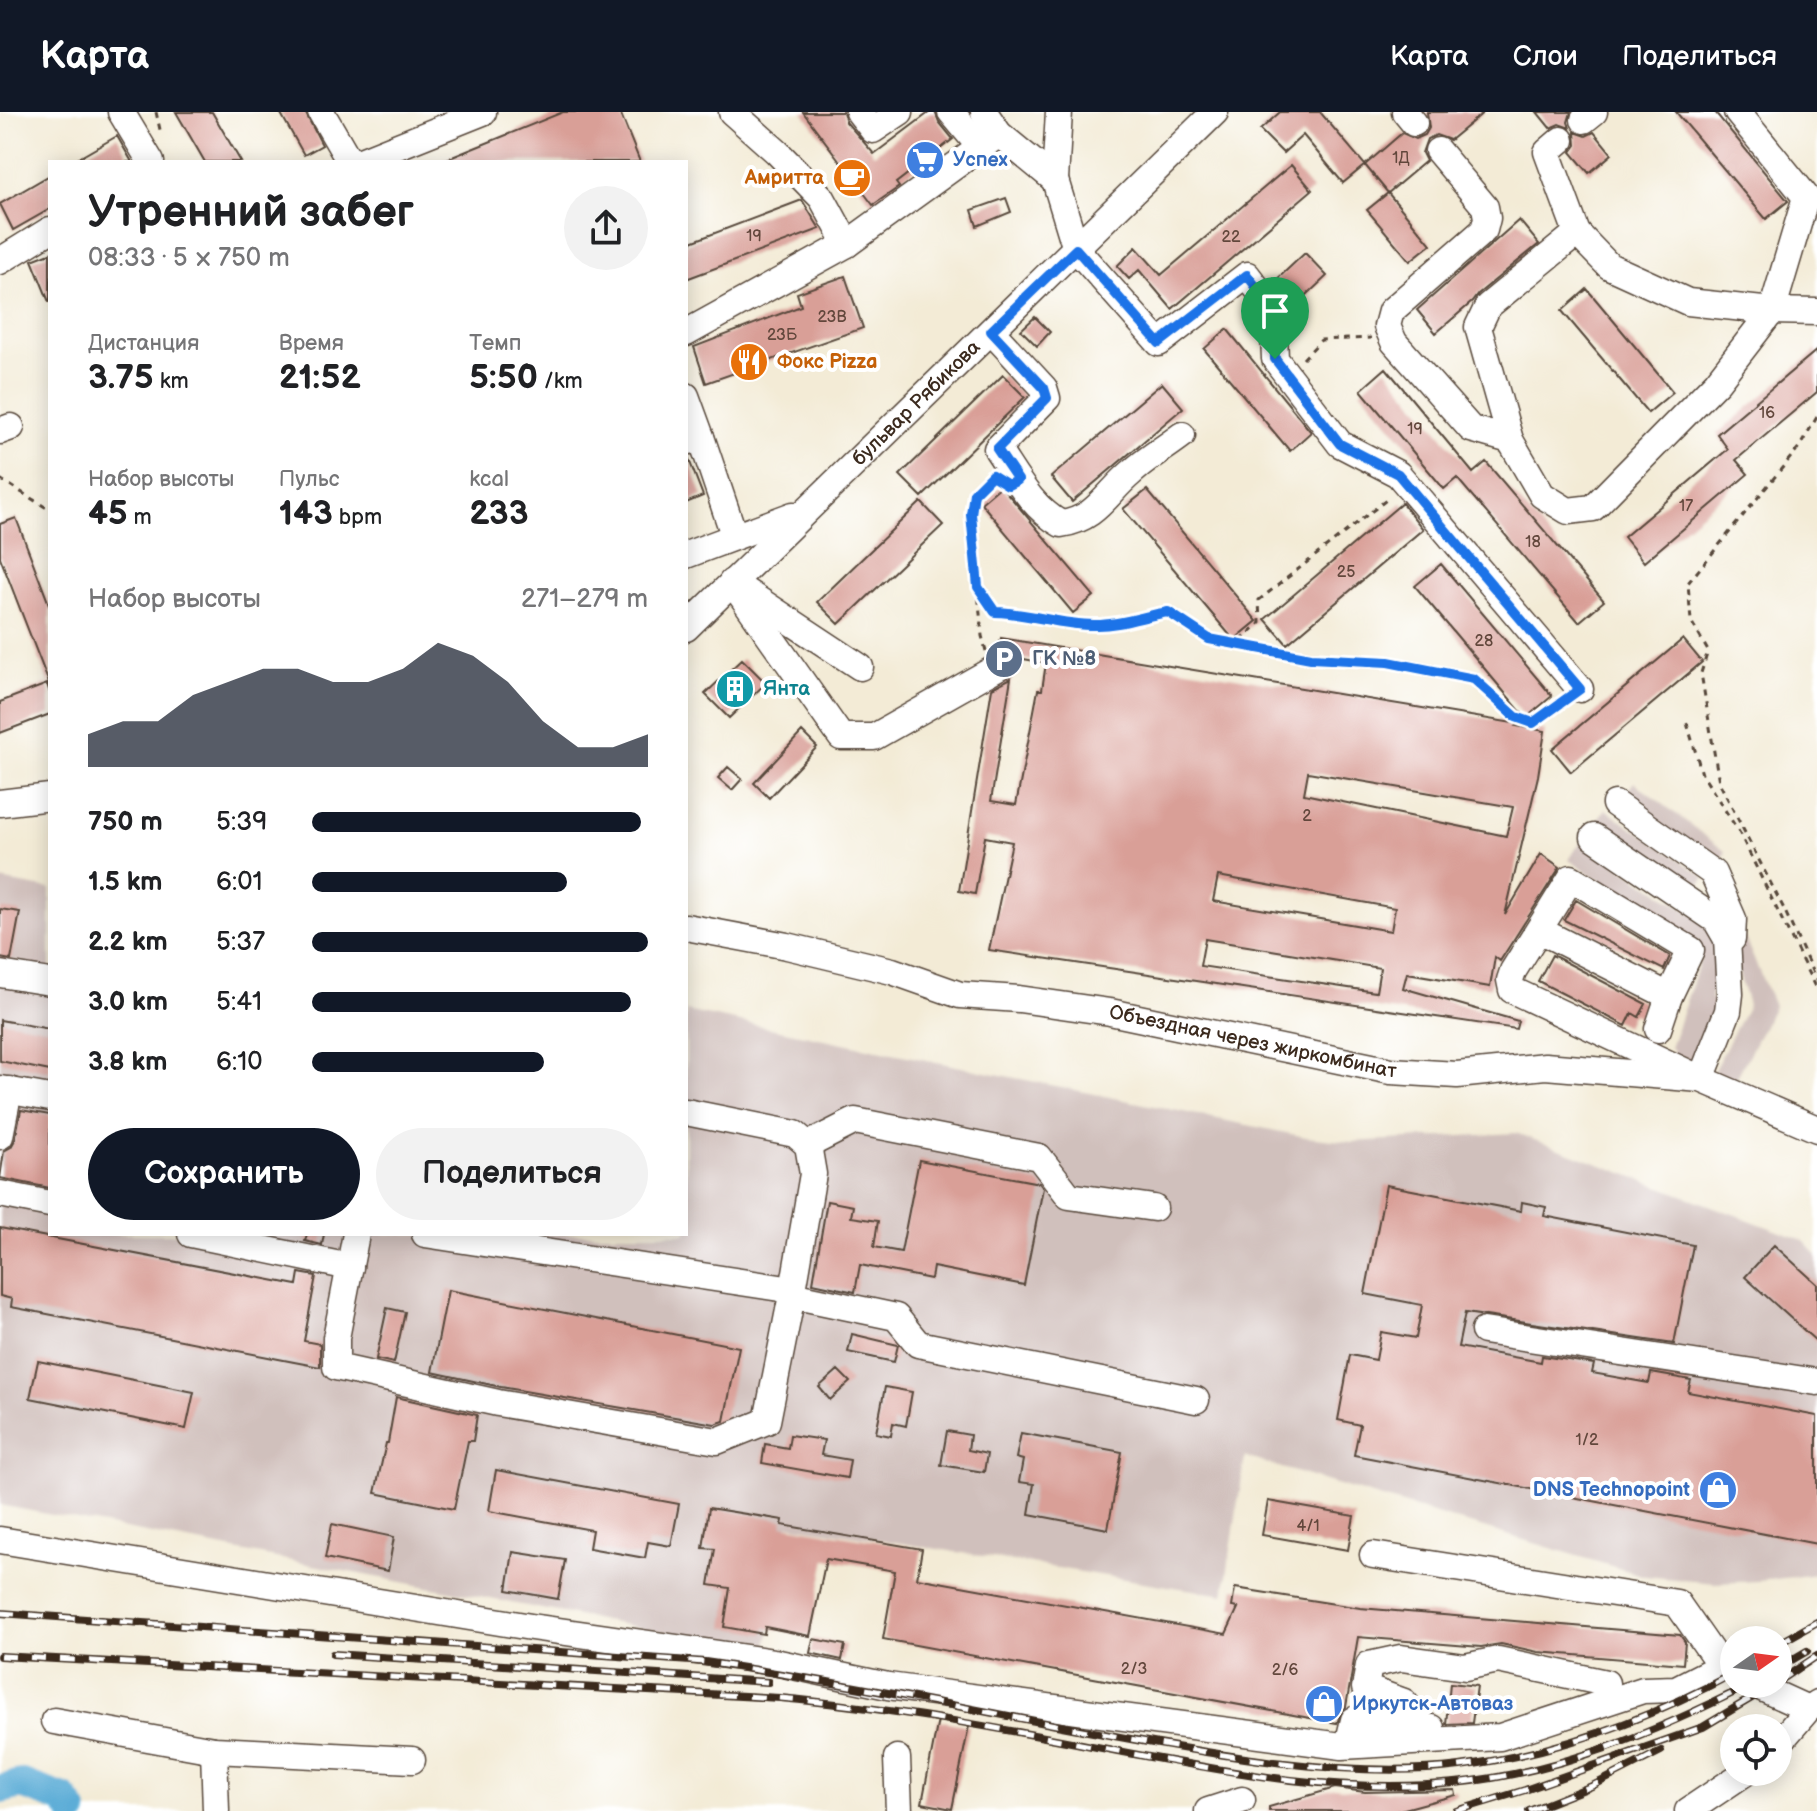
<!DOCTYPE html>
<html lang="ru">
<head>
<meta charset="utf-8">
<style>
	body { margin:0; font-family:"Balsamiq Sans",sans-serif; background:#f2f2f2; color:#202124; height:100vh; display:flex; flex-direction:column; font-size:30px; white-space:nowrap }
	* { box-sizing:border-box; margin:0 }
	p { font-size:26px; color:#757577 }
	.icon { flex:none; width:44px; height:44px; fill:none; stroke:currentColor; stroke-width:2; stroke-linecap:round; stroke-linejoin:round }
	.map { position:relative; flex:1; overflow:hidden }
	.drawer { position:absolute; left:48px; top:48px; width:640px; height:1076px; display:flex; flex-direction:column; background:#fff; border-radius:0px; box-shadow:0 4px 20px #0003 }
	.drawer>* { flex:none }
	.needle { width:52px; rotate:76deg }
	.buttons { position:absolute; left:1720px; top:1514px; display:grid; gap:16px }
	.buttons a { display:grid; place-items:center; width:72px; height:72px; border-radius:50%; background:#fff; box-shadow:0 4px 20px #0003; font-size:40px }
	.pin { position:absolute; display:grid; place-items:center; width:68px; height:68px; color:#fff; margin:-82px -34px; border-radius:50% 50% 50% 0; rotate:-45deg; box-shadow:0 0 8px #0007 }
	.pin .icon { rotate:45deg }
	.round { display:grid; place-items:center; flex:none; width:84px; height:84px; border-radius:42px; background:#f2f2f2 }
	.summary { display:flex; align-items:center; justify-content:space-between; height:136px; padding:0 40px }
	h1 { font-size:44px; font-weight:800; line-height:60px }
	.metrics { display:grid; grid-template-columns:repeat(3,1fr); gap:12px; height:136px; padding:8px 40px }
	.metrics div { display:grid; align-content:center }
	.metrics b { font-size:34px; font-weight:800 }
	.metrics small { font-size:22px; font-weight:400 }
	.metrics p { font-size:22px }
	.chart { height:224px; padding:16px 40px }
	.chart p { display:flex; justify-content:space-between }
	.chart svg { width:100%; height:144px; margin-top:8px; fill:#111827; opacity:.7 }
	.button { display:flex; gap:16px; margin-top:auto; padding:16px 40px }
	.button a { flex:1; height:92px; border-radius:48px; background:#111827; color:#fff; font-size:32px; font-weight:800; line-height:92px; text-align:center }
	.button a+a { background:#f2f2f2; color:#202124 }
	ul { padding:0 40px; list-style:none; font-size:26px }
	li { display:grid; grid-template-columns:128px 96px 1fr; align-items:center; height:60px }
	li i { height:20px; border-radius:10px; background:#111827 }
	header { display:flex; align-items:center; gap:48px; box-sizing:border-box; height:112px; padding:0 40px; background:#111827; color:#fff }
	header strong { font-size:38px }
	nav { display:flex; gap:44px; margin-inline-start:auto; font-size:28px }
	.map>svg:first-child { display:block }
</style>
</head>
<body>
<header>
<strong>Карта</strong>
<nav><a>Карта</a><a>Слои</a><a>Поделиться</a></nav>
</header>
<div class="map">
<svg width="1817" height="1699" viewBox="0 0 1817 1699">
	<rect width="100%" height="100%" fill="#fff"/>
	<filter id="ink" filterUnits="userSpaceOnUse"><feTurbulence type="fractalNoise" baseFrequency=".0125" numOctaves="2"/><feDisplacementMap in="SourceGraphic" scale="16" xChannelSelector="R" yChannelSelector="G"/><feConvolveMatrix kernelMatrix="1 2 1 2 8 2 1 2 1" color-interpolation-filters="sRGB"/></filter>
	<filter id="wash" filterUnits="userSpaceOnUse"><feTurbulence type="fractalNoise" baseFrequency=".006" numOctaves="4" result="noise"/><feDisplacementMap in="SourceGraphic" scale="32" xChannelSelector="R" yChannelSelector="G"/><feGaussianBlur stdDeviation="1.8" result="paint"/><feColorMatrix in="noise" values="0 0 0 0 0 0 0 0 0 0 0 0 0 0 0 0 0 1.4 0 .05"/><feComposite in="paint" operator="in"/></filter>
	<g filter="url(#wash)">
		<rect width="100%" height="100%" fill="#f3ebd6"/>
		<path fill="#d0c0bc" d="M1634 670 1726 740 1714 757 1621 687Z
			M1605 697 1705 765 1692 785 1592 716Z
			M1581 729 1714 816 1722 851 1710 886 1721 890 1698 952 1672 943 1674 938 1670 936 1700 849 1701 835 1569 748Z
			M0 768 50 777V1122H686V899L1306 1025 1351 1030 1516 1021 1803 1128 1817 1143V1462L1759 1469 1715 1471 1645 1464 1245 1345 1224 1483 788 1413 766 1540 0 1393Z
			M1744 824 1774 894 1735 969 1713 960 1748 893 1733 842Z"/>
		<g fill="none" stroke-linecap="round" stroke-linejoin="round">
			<path stroke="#5dadd7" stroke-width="30" d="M0 1677 22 1672 64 1687 73 1699"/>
		</g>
		<g id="blocks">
			<path fill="#d99f97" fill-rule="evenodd" d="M176 0H212L241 50H205Z
				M280 0H305L322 33 304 43Z
				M563 0H620L640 50H440Z
				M803 0H843L846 10 874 42 930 0H935L939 10 953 27 896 71 899 75 873 93Z
				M1280 0H1320L1365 53 1343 71 1303 23 1283 41 1260 18Z
				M1427 0H1484L1450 28 1436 23 1427 27 1422 41 1426 49 1388 81 1365 53 1402 21 1416 27 1425 23 1429 16Z
				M1537 0H1571L1568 10 1570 16 1559 12 1550 16Z
				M1676 0H1715L1788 89 1766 107Z
				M1575 20 1586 24 1594 20 1612 42 1589 61 1571 40 1576 33Z
				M117 24 132 50H72Z
				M1291 53 1312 78 1172 197 1139 158 1129 167 1117 154 1136 135 1161 163Z
				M50 63V97L13 118 0 92Z
				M1388 81 1431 132 1410 149 1367 98Z
				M1006 86 1011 100 977 114 972 98Z
				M802 88 820 117 686 167V132Z
				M1519 108 1539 132 1478 182 1472 190 1436 221 1417 198Z
				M50 141V190H49L32 148Z
				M1305 141 1327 164 1293 196 1273 171Z
				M845 164 863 216 706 271 694 235 801 194 797 181Z
				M1587 177 1673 280 1648 301 1562 199Z
				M1035 205 1050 220 1037 234 1021 218Z
				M1227 217 1311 320 1290 339 1204 237Z
				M1817 238V280L1736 348 1748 362 1644 450 1624 425 1728 337 1717 322Z
				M1386 256 1473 361 1486 350 1604 489 1579 510 1457 366 1444 377 1361 278Z
				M1003 263 1025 285 922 385 900 363Z
				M1162 271 1183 296 1072 390 1051 365Z
				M688 345 703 384 686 391V346Z
				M1001 374 1094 484 1073 501 981 391Z
				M1147 378 1257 509 1234 528 1123 397Z
				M921 390 943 413 839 512 817 490Z
				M1402 391 1423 417 1287 532 1265 507Z
				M16 406 50 495V574L0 445V412Z
				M1441 452 1552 584 1526 606 1415 474Z
				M1001 526 1519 612 1516 614 1545 619 1538 664 1505 803 1541 742 1560 755 1500 849 1495 845 1490 875 1407 861 1403 876 1518 909 1516 917 989 838 1012 730 985 725 975 782 959 779 992 576 1011 566 991 689 1016 693 1038 578H1042L1046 551 1018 546 1010 538 999 537ZM1308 660 1513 695 1506 724 1304 682ZM1218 764 1395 796 1391 819 1213 789ZM1205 827 1380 856 1376 880 1200 854Z
				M1683 527 1702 550 1571 660 1552 637Z
				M742 547 766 571 729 606 705 582Z
				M47 572 50 581V602L0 621V590Z
				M802 620 817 635 769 686 754 671Z
				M728 655 742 667 732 678 718 666Z
				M1576 788 1670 844 1664 858 1564 808Z
				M0 797 20 800 11 848 0 846Z
				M1552 843 1646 892 1639 905 1632 901 1626 914 1538 869Z
				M0 908 50 917V959L0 949Z
				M21 998 50 1003V1076L0 1066 4 1039 11 1035 15 1028Z
				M919 1048 1039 1071 1043 1076 1024 1173 933 1155 931 1167 860 1153 855 1180 813 1171 827 1089 853 1094 851 1105 878 1109 874 1135 901 1140Z
				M1386 1073 1521 1099 1522 1090 1546 1095 1544 1104 1693 1133 1674 1232 1465 1201 1458 1235 1541 1250 1542 1244 1594 1252 1592 1261 1649 1271 1651 1261 1691 1268 1688 1280 1817 1304V1432L1354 1343 1360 1313 1338 1308 1350 1243 1376 1248 1381 1220 1416 1226 1422 1193 1365 1182Z
				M0 1116 297 1173 299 1161 316 1164 304 1229 320 1232V1255L11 1195 12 1187 0 1184Z
				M307 1122H324L322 1133 305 1129Z
				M1774 1133 1817 1172V1230L1745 1165Z
				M448 1178 739 1235 724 1309 715 1312 501 1275 432 1260Z
				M387 1196 405 1200 394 1251 376 1247Z
				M852 1222 898 1233 894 1250 848 1240Z
				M38 1249 194 1280 186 1317 30 1286Z
				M838 1258 850 1270 830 1288 819 1275Z
				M885 1275 912 1280 906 1314 893 1311 891 1324 876 1321Z
				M396 1285 477 1303 473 1329H468L454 1397 375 1381 386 1331H388Z
				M947 1319 970 1323 968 1338 987 1342 984 1360 941 1353Z
				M1021 1321 1122 1340 1108 1417 1029 1402 1034 1372 1019 1370 1023 1348 1016 1346Z
				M790 1323 824 1328 821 1343 850 1348 847 1366 762 1351 765 1332 788 1336Z
				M496 1358 679 1392 671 1434 648 1430 645 1446 589 1436 592 1418 489 1399Z
				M1268 1389 1354 1404 1348 1438 1262 1423Z
				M709 1396 783 1408 782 1413 922 1437 917 1466 1226 1522 1238 1496 1232 1495 1235 1476 1360 1496 1680 1523 1685 1530 1683 1552 1538 1540 1501 1532 1481 1535 1358 1525 1346 1595 1342 1598 1337 1611 883 1527 895 1459 826 1447 810 1524 765 1515 764 1522 724 1515 730 1476 709 1473 715 1437 703 1436Z
				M332 1412 394 1425 388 1459 325 1446Z
				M513 1440 565 1448 558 1487 507 1478Z
				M813 1527 845 1533 842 1548 810 1541Z
				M1450 1571 1477 1574 1472 1611 1446 1612Z
				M938 1608 969 1614 952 1697 922 1691Z
				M1335 1676 1365 1680 1455 1678 1456 1683 1397 1699H1269V1695Z"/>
		</g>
	</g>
	<g filter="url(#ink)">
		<use href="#blocks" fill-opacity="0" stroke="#57473a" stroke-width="2"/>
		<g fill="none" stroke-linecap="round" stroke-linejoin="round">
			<g stroke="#57473a" stroke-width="29">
				<g id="minor">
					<path d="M121 0 151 50"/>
					<path d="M321 0 350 50"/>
					<path d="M732 0 777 40 822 86 847 132"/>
					<path d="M859 0 873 18 900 0"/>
					<path d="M951 0 981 36"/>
					<path d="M984 0 999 22 1055 68"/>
					<path d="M1059 0 1055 68 1076 137 1159 231 1247 163 1273 197 1275 247 1340 332 1398 362 1580 577"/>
					<path d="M1405 0 1414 11"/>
					<path d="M1584 8 1594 0"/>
					<path d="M1561 28 1547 40 1577 121 1609 154 1688 190 1772 199 1817 200"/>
					<path d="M1438 39 1485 95 1487 106 1484 118 1391 199 1387 214 1394 230 1471 317 1510 328"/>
					<path d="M358 50 483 0"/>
					<path d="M1577 121 1488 194 1478 215 1510 328 1542 383 1568 399 1593 396 1717 270 1772 199 1806 85 1737 0"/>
					<path d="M0 149 50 118"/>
					<path d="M991 219 1044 276 1047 286 997 337C1016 365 1031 395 1061 412 1096 407 1106 382 1131 361 1146 347 1165 336 1182 323"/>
					<path d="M686 221 847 132 999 22"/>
					<path d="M686 284 701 325 686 330"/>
					<path d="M0 319 11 315"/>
					<path d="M701 325 730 411"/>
					<path d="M686 443 793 403"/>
					<path d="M732 470 841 625H874L1003 552"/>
					<path d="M745 479 860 555"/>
					<path id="s1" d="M686 516 1215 0"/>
					<path d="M0 691 50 685"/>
					<path d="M1615 692 1713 761 1733 807 1732 827"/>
					<path id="s2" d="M686 815 787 834 892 859 960 883 1019 887 1110 900 1391 959 1457 963 1545 954 1701 967 1817 1017"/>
					<path d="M1539 818 1669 884 1691 838 1571 766 1513 859 1510 868 1512 878 1701 967 1728 899 1730 882 1727 827 1716 808 1594 725"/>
					<path d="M0 862 50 870"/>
					<path d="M1658 917 1669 884"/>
					<path d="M0 977 50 986"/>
					<path d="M686 1000 795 1022 808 1033 813 1062 793 1178 801 1185 896 1205 918 1232 1196 1288"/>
					<path d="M0 1024 9 978"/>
					<path d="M808 1033 855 1009 1039 1045 1069 1084 1154 1096"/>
					<path d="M0 1082 50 1092"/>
					<path d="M191 1122 350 1155"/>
					<path d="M356 1122 336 1226V1255L498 1291 717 1329 767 1309 793 1178 425 1122"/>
					<path d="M1484 1219 1817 1270"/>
					<path d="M0 1428 531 1515 774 1550 888 1574 1342 1634 1500 1625 1643 1578 1676 1577 1721 1554 1734 1558"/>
					<path d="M1373 1443 1677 1491 1721 1554"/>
					<path d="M1753 1572 1808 1597"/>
					<path d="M54 1609 214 1638 412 1648"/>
					<path d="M1425 1616 1404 1590 1365 1576 1369 1553 1401 1546 1465 1555 1498 1548 1606 1571"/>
					<path d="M1778 1632 1808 1597 1817 1591"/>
					<path d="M1348 1633 1354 1608 1431 1616"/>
					<path d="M214 1638 216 1699"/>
					<path d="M897 1646 899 1699"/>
					<path d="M1208 1699 1242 1688"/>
					<path d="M1688 1699 1746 1660"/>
				</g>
			</g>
			<path stroke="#57473a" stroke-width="3" stroke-dasharray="6 6" stroke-linecap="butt" d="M156 0 161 22
				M1303 247 1321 228 1371 226
				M1817 305 1800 334 1688 471 1691 509 1708 539 1701 561 1719 670 1784 797 1817 870
				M0 367 50 398
				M978 475 995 500C1029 501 1060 512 1094 513 1117 513 1144 504 1168 500L1209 527 1237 532 1260 511 1259 488 1390 385
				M1237 532 1311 546 1388 550 1474 567 1516 605 1533 611 1563 589
				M986 539 982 524 971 402 974 381 989 366
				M1687 611 1702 662 1739 720 1817 879"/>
			<use href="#minor" stroke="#fff" stroke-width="26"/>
			<g stroke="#3b2a1e" stroke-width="8">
				<path id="rail" d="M0 1501 705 1550C835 1569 964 1596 1093 1620 1206 1641 1345 1668 1460 1654 1556 1641 1649 1607 1734 1561
					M1778 1532 1817 1510
					M333 1542 768 1570
					M0 1544 780 1586C888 1596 994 1615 1102 1636 1218 1658 1336 1683 1455 1671 1561 1660 1656 1620 1751 1572
					M1778 1556 1807 1539
					M1778 1570 1817 1544
					M1456 1699 1525 1678 1703 1615 1775 1572
					M1529 1699 1592 1674 1661 1639"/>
			</g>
			<use href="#rail" stroke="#fff" stroke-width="5" stroke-dasharray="15" stroke-linecap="butt"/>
		</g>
	</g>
	<g fill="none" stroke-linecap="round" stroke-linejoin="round" filter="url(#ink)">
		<g stroke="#fff" stroke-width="16">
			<path id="route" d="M1076 137 1159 231 1247 163 1273 197 1275 247 1340 332 1398 362 1580 577 1533 611 1516 605 1474 567 1388 550 1311 546 1209 527 1168 500C1144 504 1117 514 1094 513 1060 513 1029 501 995 500L978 475 971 402 974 381 992 363 1008 373 1018 368 997 337 1047 286 1044 276 991 219Z"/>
		</g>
		<use href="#route" stroke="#1a73e8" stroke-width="10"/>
	</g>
	<defs>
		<g id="supermarket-disc" transform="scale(2)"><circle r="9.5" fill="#3f7fe0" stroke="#fff"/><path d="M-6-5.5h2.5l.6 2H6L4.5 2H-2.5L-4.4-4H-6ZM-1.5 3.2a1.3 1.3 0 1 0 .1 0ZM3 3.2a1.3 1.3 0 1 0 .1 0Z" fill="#fff"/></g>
		<g id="cafe-disc" transform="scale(2)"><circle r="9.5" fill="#e8710a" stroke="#fff"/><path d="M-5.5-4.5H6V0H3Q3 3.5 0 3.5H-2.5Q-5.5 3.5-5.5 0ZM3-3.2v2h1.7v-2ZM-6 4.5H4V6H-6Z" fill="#fff"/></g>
		<g id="restaurant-disc" transform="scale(2)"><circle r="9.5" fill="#e8710a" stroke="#fff"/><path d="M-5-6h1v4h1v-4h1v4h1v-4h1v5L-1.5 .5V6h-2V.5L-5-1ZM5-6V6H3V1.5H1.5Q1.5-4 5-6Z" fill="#fff"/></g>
		<g id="parking-disc" transform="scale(2)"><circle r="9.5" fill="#5c6f8a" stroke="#fff"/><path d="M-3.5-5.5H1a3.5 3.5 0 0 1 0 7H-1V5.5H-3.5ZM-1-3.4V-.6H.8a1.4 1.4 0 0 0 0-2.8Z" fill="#fff"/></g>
		<g id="building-disc" transform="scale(2)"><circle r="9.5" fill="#0f9aa8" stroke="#fff"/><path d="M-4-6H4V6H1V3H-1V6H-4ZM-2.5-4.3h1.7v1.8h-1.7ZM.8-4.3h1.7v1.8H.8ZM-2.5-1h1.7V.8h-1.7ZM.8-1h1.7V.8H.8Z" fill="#fff"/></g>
		<g id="shop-disc" transform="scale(2)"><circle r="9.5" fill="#3f7fe0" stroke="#fff"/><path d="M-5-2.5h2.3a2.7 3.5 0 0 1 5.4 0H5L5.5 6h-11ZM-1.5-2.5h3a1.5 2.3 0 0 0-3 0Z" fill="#fff"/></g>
	</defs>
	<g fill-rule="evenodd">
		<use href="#supermarket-disc" x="925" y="48"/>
		<use href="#cafe-disc" x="852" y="66"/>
		<use href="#restaurant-disc" x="749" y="250"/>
		<use href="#parking-disc" x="1004" y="547"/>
		<use href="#building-disc" x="735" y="577"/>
		<use href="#shop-disc" x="1718" y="1378"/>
		<use href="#shop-disc" x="1324" y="1592"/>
	</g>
	<g text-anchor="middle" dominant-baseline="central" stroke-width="8" stroke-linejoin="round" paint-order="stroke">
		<g font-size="16" fill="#62473c">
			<text x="1401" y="46">1Д</text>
			<text x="754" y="124">19</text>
			<text x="1231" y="125">22</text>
			<text x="832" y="205">23В</text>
			<text x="782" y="223">23Б</text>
			<text x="1767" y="301">16</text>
			<text x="1415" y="317">19</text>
			<text x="1686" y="394">17</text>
			<text x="1533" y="430">18</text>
			<text x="1346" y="460">25</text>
			<text x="1484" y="529">28</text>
			<text x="1307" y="704">2</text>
			<text x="1587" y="1328">1/2</text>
			<text x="1308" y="1414">4/1</text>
			<text x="1134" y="1557">2/3</text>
			<text x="1285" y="1558">2/6</text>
		</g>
		<g font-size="20" font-weight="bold" fill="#366cbe" stroke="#fff" text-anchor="start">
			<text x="953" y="48">Успех</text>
			<text x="1690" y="1378" text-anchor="end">DNS Technopoint</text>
			<text x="1352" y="1592">Иркутск-Автоваз</text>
		</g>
		<g font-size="20" font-weight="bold" fill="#c56008" stroke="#fff" text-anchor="end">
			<text x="824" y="66">Амритта</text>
			<text x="777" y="250" text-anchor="start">Фокс Pizza</text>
		</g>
		<g font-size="20" fill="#3b2a1e" stroke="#fff">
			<text stroke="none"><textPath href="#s1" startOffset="322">бульвар Рябикова</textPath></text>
			<text stroke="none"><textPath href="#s2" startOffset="580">Объездная через жиркомбинат</textPath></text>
		</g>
		<g font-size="20" font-weight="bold" fill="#4e5e75" stroke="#fff" text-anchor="start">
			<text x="1032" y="547">ГК №8</text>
		</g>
		<g font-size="20" font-weight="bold" fill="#0d838f" stroke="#fff" text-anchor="start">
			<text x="763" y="577">Янта</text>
		</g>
	</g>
</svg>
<div class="buttons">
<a><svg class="needle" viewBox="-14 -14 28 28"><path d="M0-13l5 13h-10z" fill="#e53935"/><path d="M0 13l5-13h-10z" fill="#757577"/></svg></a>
<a><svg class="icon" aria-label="locate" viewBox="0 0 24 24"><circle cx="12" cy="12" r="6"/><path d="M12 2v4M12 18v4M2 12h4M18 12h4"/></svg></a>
</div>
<div class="pin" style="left:1275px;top:247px;background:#1e9e55"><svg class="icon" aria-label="arrive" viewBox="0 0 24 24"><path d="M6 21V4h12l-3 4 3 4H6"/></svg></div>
<section class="drawer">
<div class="summary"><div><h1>Утренний забег</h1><p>08:33 · 5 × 750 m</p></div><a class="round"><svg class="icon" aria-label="share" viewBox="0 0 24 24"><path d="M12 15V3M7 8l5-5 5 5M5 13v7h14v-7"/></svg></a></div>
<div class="metrics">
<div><p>Дистанция</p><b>3.75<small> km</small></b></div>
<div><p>Время</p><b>21:52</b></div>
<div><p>Темп</p><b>5:50<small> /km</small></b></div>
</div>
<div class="metrics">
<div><p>Набор высоты</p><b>45<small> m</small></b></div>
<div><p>Пульс</p><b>143<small> bpm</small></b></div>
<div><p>kcal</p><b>233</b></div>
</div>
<div class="chart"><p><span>Набор высоты</span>271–279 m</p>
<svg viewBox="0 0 160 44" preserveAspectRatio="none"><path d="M0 44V34L10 30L20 30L30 22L40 18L50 14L60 14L70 18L80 18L90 14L100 6L110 10L120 18L130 30L140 38L150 38L160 34V44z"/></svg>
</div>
<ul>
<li><b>750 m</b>5:39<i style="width:98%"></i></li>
<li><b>1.5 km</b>6:01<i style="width:76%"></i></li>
<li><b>2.2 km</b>5:37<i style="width:100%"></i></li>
<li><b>3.0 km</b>5:41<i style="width:95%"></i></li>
<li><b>3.8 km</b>6:10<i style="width:69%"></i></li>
</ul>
<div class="button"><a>Сохранить</a><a>Поделиться</a></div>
</section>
</div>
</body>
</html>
